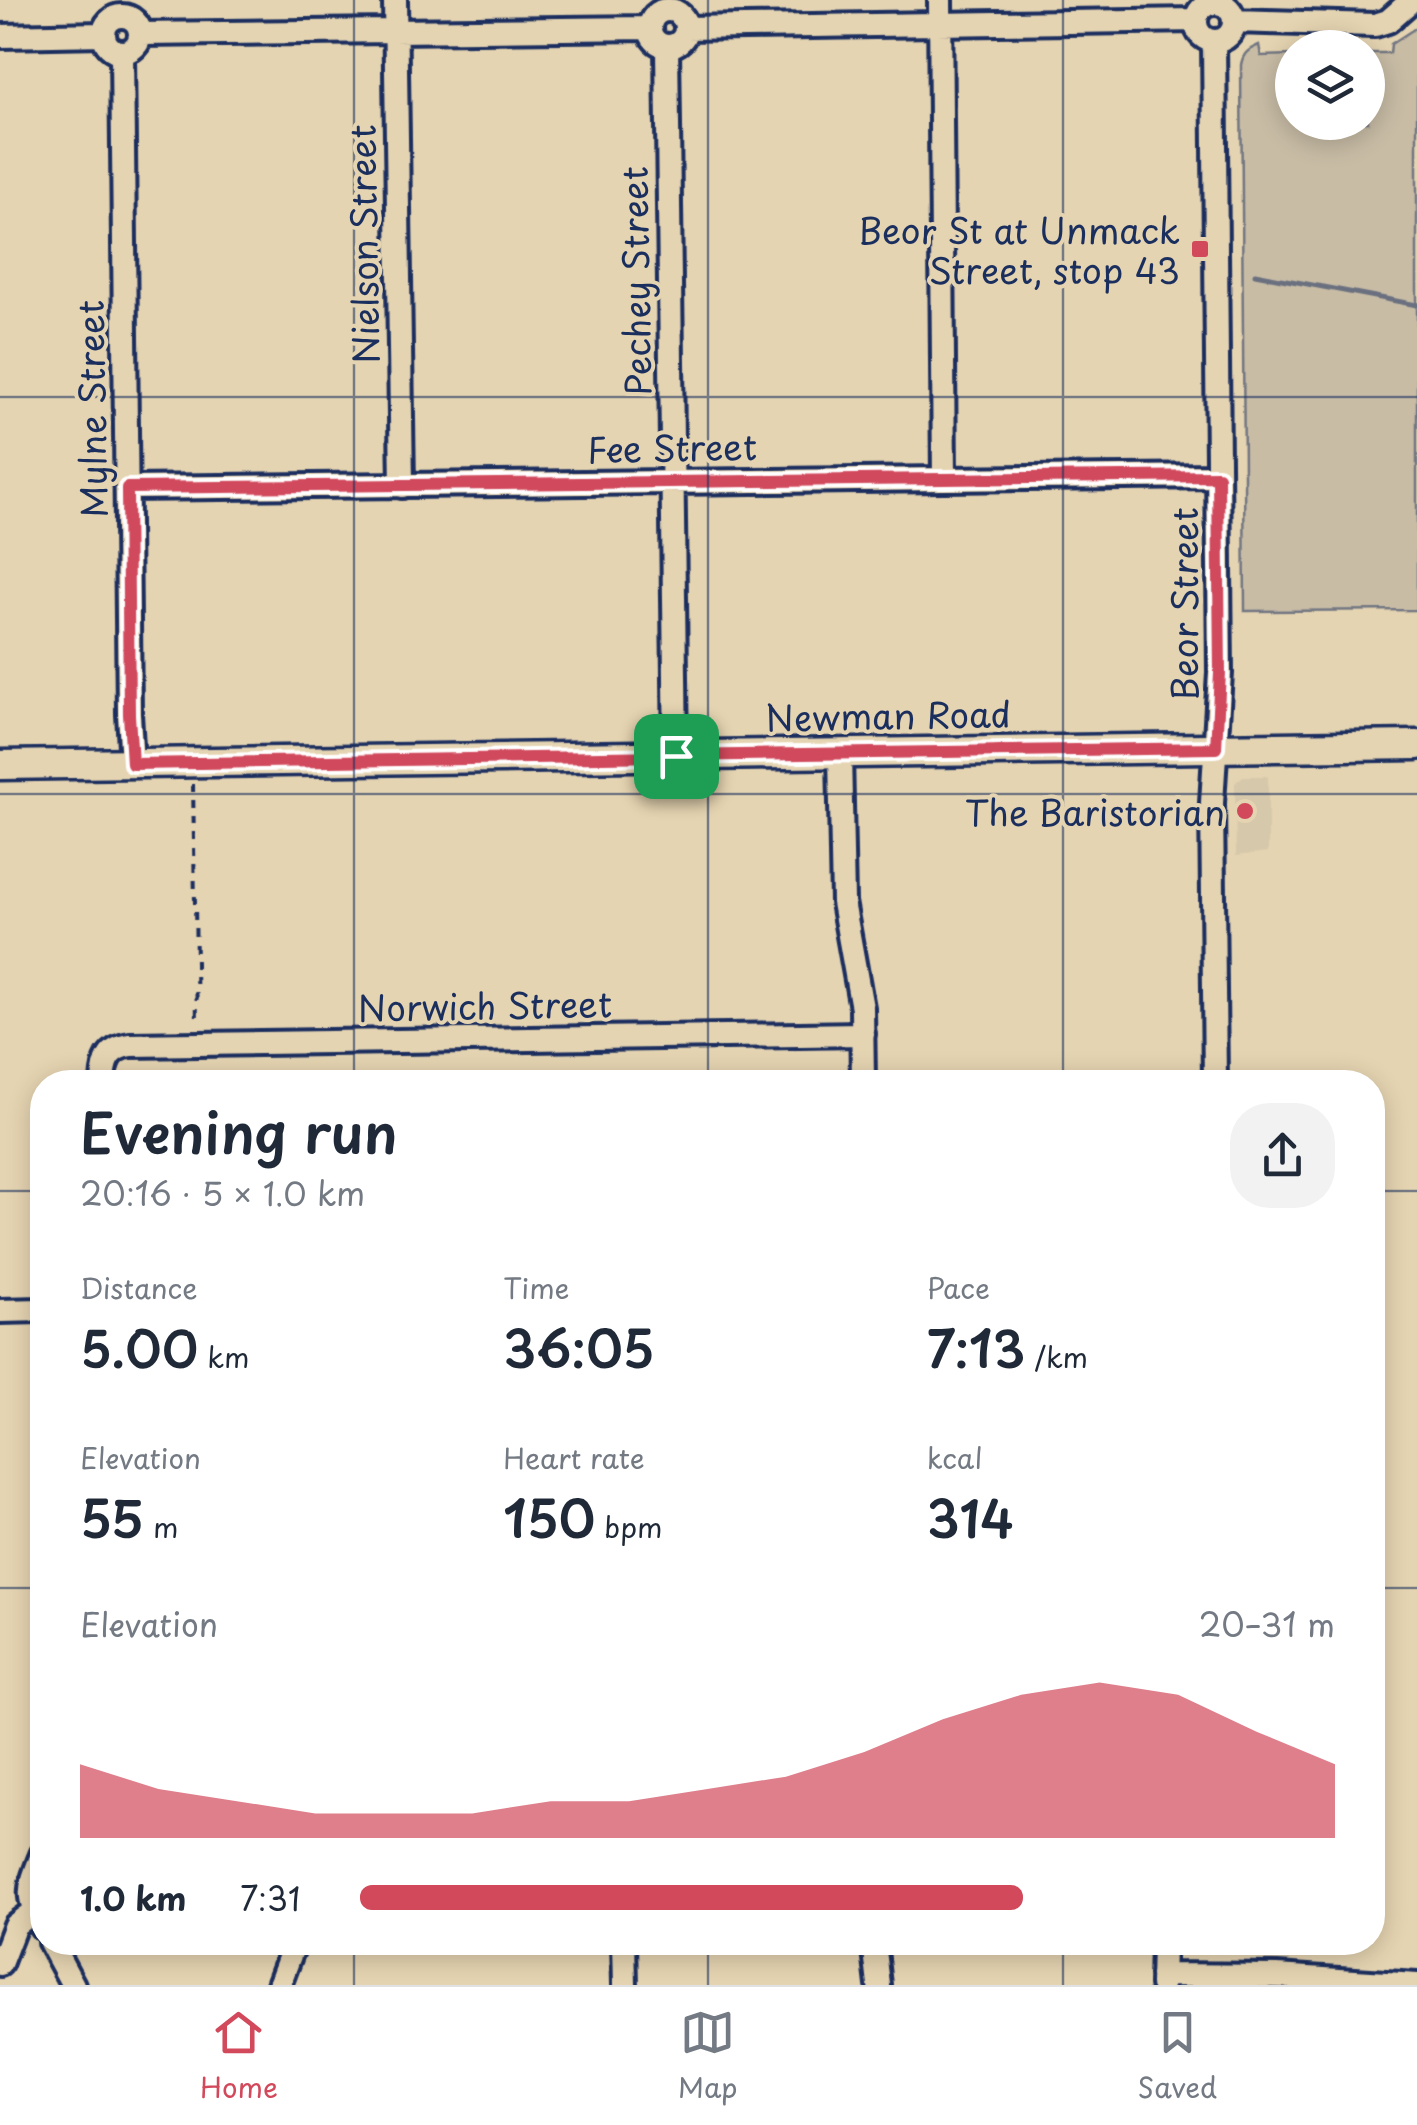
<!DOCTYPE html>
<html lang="en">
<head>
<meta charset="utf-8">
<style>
	body { margin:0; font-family:"Playpen Sans",sans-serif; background:#f2f2f3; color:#1f2937; height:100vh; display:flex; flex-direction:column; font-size:38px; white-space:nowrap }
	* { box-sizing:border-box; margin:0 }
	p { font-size:32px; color:#747a83 }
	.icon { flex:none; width:55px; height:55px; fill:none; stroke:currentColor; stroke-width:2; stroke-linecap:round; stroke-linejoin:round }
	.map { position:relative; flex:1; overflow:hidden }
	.drawer { position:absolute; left:30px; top:1070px; width:1355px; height:885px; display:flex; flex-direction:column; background:#fff; border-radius:40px; box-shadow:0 5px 25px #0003 }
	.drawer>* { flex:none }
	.controls { position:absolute; left:1275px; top:30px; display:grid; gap:20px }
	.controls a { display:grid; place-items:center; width:110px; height:110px; border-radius:50%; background:#fff; box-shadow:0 5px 25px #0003; font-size:50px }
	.pin { position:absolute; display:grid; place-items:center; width:85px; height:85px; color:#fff; margin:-42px; border-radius:20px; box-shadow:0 5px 15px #0006 }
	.round { display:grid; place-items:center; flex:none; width:105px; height:105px; border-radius:40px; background:#f2f2f3 }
	.overview { display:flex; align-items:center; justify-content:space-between; height:170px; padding:0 50px }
	h1 { font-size:55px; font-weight:600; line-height:75px }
	.metrics { display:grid; grid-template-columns:repeat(3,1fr); gap:15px; height:170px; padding:10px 50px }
	.metrics div { display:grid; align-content:center }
	.metrics b { font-size:50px; font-weight:600 }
	.metrics small { font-size:28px; font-weight:400 }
	.metrics p { font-size:28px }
	.chart { height:280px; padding:20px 50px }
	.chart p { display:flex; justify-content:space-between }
	.chart svg { width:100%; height:180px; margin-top:10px; fill:#d1495b; opacity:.7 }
	ul { padding:0 50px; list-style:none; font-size:32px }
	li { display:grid; grid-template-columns:160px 120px 1fr; align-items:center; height:75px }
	li i { height:25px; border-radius:12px; background:#d1495b }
	.tab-bar { display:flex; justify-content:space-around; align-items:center; height:140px; border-top:2px solid #e0e1e3; background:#fff; font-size:28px; color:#747a83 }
	.tab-bar a { display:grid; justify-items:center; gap:5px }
	.tab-bar .selected { color:#d1495b }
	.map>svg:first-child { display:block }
</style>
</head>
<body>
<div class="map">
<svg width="1417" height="1985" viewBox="0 0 1417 1985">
	<rect width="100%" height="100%" fill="#e5d4b1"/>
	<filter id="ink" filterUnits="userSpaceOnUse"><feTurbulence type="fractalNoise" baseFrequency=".01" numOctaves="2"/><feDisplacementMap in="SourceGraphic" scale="20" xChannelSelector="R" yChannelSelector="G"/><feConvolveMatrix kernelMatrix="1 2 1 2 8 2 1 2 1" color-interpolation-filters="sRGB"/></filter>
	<g filter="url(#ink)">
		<path fill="#d6c8ab" d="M1243 776H1268V852L1236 856 1235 783Z"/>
		<path fill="#c8bca5" stroke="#727682" stroke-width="2.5" d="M1417 27V610L1245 611 1241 65C1243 53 1248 50 1259 45L1261 56 1292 55V122H1368V53H1390L1391 44Z"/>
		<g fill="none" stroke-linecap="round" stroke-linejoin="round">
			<path stroke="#6b707f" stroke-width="5" d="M1255 274 1417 305"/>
			<g stroke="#1b2f5e" stroke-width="30">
				<path id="minor" d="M395 0 402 486
					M940 0 944 479
					M1196 22a19 19 0 1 1 38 0a19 19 0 1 1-38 0Z
					M650 28a18 18 0 1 1 36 0a18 18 0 1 1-36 0Z
					M104 34a18 18 0 1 1 36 0a18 18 0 1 1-36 0Z
					M1234 21 1375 25 1388 21 1412 0
					M686 28 1196 20
					M140 34 649 28
					M0 36 104 34
					M1214 41 1220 673 1212 803 1215 1082
					M667 46 676 756
					M122 52 129 714 132 764
					M127 488 1218 476
					M840 754 843 902 862 1008 863 1082
					M103 1082C104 1062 108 1048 130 1045L863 1034
					M0 1311 42 1310
					M42 1855C29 1889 25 1894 42 1927
					M50 1942 73 1985
					M624 1942 625 1985
					M874 1942 879 1985
					M0 1964 15 1925 34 1911
					M1162 1975 1277 1976 1417 1985
					M279 1985 295 1942
					M1162 1985 1163 1942"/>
			</g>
			<g stroke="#1b2f5e" stroke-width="35">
				<path id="major" d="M0 765 1417 745"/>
			</g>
			<path stroke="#1b2f5e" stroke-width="4" stroke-dasharray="8 8" stroke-linecap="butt" d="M193 784 197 1024"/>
			<use href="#minor" stroke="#e5d4b1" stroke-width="22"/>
			<use href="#major" stroke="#e5d4b1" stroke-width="28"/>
		</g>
	</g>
	<g fill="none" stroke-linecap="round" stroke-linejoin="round" filter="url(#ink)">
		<g stroke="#fff" stroke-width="20">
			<path id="route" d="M1218 476 1220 673 1216 748 132 764 129 714 127 488Z"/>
		</g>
		<use href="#route" stroke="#d1495b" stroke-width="12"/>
	</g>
	<path fill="none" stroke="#1b2f5e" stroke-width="2.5" stroke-opacity="0.55" d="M354 0V1082M708 0V1082M1063 0V1082M0 397H1417M0 794H1417M0 1191H42M1372 1191H1417M0 1588H42M1372 1588H1417M354 1942V1985M708 1942V1985M1063 1942V1985"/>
	<g fill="#d1495b" stroke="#e5d4b1" stroke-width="4">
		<rect x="1190" y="239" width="20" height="20" rx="5"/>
		<circle cx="1245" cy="811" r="10"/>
	</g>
	<g text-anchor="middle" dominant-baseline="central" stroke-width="8" stroke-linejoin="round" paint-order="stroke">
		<g font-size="35" fill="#1b2f5e" stroke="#e5d4b1" text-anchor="end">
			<text x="1180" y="229">Beor St at Unmack<tspan x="1180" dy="40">Street, stop 43</tspan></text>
			<text x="1225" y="811">The Baristorian</text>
		</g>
		<g font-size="35" fill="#1b2f5e" stroke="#e5d4b1">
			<text transform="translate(363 244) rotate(-91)">Nielson Street</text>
			<text transform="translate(635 281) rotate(-91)">Pechey Street</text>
			<text transform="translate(91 409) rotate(-91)">Mylne Street</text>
			<text transform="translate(672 447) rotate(-1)">Fee Street</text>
			<text transform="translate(1183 604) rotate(-90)">Beor Street</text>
			<text transform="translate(888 715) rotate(-1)">Newman Road</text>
			<text transform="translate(485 1005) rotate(-1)">Norwich Street</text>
		</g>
	</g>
</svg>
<div class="controls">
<a><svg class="icon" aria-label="layers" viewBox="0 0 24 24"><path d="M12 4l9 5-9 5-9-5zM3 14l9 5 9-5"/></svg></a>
</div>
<div class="pin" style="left:676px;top:756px;background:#1e9e55"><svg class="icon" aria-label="arrive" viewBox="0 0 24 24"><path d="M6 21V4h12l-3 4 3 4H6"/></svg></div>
<section class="drawer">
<div class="overview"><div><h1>Evening run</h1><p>20:16 · 5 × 1.0 km</p></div><a class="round"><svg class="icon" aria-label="share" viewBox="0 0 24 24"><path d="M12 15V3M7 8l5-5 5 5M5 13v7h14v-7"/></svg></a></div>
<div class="metrics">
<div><p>Distance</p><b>5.00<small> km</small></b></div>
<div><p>Time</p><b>36:05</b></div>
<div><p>Pace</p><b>7:13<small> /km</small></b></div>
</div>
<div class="metrics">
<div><p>Elevation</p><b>55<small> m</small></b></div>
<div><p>Heart rate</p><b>150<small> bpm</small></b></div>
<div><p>kcal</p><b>314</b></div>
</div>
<div class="chart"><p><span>Elevation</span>20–31 m</p>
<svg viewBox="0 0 160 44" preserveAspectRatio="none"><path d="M0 44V26L10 32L20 35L30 38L40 38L50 38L60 35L70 35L80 32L90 29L100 23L110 15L120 9L130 6L140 9L150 18L160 26V44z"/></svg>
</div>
<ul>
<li><b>1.0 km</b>7:31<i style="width:68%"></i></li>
</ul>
</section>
</div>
<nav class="tab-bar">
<a class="selected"><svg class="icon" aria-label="home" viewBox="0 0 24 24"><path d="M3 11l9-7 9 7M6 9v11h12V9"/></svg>Home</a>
<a><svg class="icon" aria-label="map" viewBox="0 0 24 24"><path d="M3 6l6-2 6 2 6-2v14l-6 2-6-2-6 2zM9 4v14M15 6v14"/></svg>Map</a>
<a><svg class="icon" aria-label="saved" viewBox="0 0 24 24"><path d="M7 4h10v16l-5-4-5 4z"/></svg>Saved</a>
</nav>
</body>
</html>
